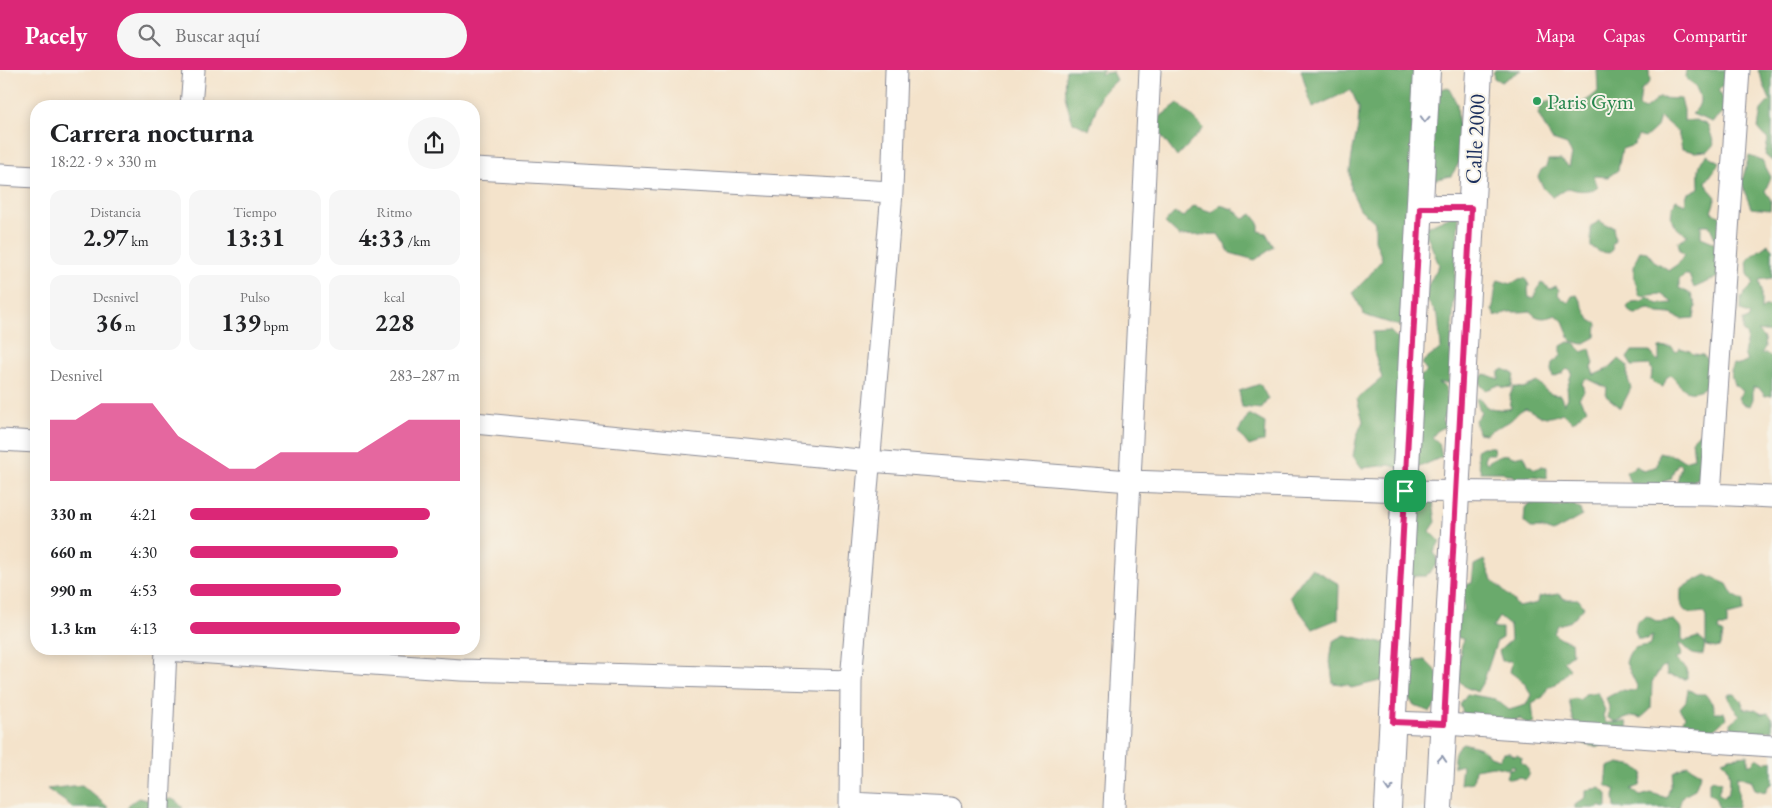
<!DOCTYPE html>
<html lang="es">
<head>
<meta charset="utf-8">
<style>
	body { margin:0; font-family:"EB Garamond",serif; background:#f6f6f6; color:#202124; height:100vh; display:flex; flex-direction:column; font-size:19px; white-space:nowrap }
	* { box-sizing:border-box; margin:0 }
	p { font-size:16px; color:#757577 }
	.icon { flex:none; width:28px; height:28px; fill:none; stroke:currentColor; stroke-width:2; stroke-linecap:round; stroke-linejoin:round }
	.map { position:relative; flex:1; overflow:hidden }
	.drawer { position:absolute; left:30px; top:30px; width:450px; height:555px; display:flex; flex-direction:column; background:#fff; border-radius:20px; box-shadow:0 2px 12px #0003 }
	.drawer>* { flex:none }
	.pin { position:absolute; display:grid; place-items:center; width:42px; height:42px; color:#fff; margin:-21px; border-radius:10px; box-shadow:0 2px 8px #0006 }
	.round { display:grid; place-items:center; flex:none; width:52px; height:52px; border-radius:26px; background:#f6f6f6 }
	.head { display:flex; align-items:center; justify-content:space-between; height:85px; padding:0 20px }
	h1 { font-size:28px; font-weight:700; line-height:38px }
	.figures { display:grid; grid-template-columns:repeat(3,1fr); gap:8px; height:85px; padding:5px 20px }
	.figures div { display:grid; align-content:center; border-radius:12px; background:#f6f6f6; text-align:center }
	.figures b { font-size:25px; font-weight:700 }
	.figures small { font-size:14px; font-weight:400 }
	.figures p { font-size:14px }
	.chart { height:140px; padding:10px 20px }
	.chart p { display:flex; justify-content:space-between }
	.chart svg { width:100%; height:90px; margin-top:5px; fill:#db2777; opacity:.7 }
	ul { padding:0 20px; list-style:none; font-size:16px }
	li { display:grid; grid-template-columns:80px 60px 1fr; align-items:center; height:38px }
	li i { height:12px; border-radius:6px; background:#db2777 }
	header { display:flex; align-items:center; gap:30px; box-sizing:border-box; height:70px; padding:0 25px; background:#db2777; color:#fff }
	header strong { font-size:24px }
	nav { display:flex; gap:28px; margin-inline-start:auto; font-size:18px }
	.search { width:350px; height:45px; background:#f6f6f6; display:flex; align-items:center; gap:12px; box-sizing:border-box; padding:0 18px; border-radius:28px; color:#757577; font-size:19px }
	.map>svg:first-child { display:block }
</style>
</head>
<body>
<header>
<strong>Pacely</strong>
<div class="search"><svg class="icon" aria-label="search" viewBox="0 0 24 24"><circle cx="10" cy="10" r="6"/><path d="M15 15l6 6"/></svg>Buscar aquí</div>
<nav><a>Mapa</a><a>Capas</a><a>Compartir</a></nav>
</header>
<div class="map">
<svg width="1772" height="738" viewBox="0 0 1772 738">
	<rect width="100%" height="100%" fill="#f7f3e8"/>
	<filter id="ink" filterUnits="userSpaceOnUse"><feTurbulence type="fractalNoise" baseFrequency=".02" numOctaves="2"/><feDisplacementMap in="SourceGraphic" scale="10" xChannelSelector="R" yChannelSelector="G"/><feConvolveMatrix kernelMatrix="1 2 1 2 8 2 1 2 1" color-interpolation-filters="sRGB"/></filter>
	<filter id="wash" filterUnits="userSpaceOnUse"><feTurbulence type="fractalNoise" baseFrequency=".0096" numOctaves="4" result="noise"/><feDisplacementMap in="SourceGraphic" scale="20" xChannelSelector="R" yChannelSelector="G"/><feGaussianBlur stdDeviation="1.12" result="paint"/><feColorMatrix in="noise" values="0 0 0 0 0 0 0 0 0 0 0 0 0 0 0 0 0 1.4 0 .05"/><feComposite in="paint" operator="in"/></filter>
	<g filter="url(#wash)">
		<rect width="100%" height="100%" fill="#f4e3cb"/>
		<path fill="#6baa6c" stroke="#436c65" d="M1066 0H1104L1100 4 1112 2 1116 10 1101 24 1089 60 1073 52C1066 34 1062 20 1066 0Z
			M1301 0H1388L1398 3 1418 0 1425 24 1448 17 1457 34 1461 90 1451 106 1432 110 1412 260 1364 245 1353 222 1368 207 1382 189 1375 170V152L1360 139 1351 120 1350 100 1353 79 1358 57 1359 38 1351 20 1312 38Z
			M1495 0H1521L1501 12 1494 8 1493 3Z
			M1597 0H1649L1650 12 1641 20 1639 37 1644 40 1659 28 1681 29 1684 40V51L1696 50 1708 55 1714 74 1708 81 1695 82 1682 79 1678 62 1660 47 1657 57 1645 68 1638 66 1634 75 1622 79 1618 100 1608 107 1594 106 1598 118C1588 121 1579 122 1569 118L1552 127 1544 119 1538 107 1541 100 1546 97 1548 90H1561L1569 97 1572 85 1567 75 1552 70 1538 44 1541 34 1554 30 1569 40C1578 34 1590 30 1598 21Z
			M1686 0H1727L1725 14 1718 20C1728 34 1726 43 1712 52L1692 44C1708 30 1697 17 1685 7Z
			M1758 0H1772V91L1765 85 1768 70 1758 58 1761 40 1770 30Z
			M1178 33 1204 58 1177 87 1152 53Z
			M1708 85 1720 92 1706 112 1709 119 1716 127 1711 142 1722 147 1725 161 1715 168 1709 155H1701V167L1713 172 1718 179V207L1694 218 1689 205H1684L1679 210V218L1691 224 1696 236 1694 248 1681 249 1671 244 1658 243 1650 239 1645 240 1641 243 1635 244 1630 242 1627 237 1632 232 1642 231 1648 227 1658 234 1673 233 1661 224 1640 226C1634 209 1630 198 1640 181L1647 182 1655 192 1669 200 1678 194 1684 184 1680 181 1678 172 1688 165C1671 157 1667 147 1676 130L1685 134 1687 124 1699 118C1699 105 1696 92 1708 85Z
			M1749 86 1762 90 1771 107 1765 121 1771 130 1770 140 1751 138 1744 120 1742 111Z
			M1220 135 1233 139 1244 149 1252 144 1259 153V161L1266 163 1274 177 1255 190 1230 183 1218 164 1179 166 1165 153 1175 142 1184 147 1194 136 1212 142Z
			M1459 142 1449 313H1438L1446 317 1448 338 1442 350 1446 356 1437 361 1432 367 1439 373 1442 387 1408 402 1390 395 1362 398 1353 386 1357 365 1363 351 1357 329 1382 308 1374 282 1373 262 1390 261 1399 270 1402 283 1416 308 1427 302 1422 293 1441 278 1438 246 1423 225 1439 195 1424 158Z
			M1600 151 1606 155 1613 156 1615 170 1612 176 1613 180 1609 183 1600 182 1591 177V156Z
			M1768 174 1772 179V208L1759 210 1761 219V241L1764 237H1772V263L1757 261 1764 268 1765 277 1761 284 1765 283 1772 287V325L1765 326 1759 318 1753 317V329L1750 336 1742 334 1738 328 1743 321 1734 315 1730 301 1733 294 1740 295 1748 291 1744 285 1747 267 1743 261V250H1747L1750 245 1741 241V227L1754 214 1748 204 1747 190C1754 183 1761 180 1768 174Z
			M1525 208 1529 215 1528 220 1529 228H1533L1541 213 1545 215 1550 219 1556 216 1559 220 1558 225 1568 233 1572 226 1577 225 1590 250 1597 254 1596 267 1583 274 1571 271 1563 251 1556 245C1546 249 1537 250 1530 241 1523 242 1519 242 1512 242 1506 241 1502 246 1495 246L1492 240C1495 230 1494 221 1498 210L1511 214 1519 209Z
			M1568 272 1574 273 1583 282 1590 278 1594 294 1591 297 1594 305 1610 298 1619 289 1628 296 1627 306 1631 318 1621 338 1606 326 1607 318 1586 308 1582 313 1584 321 1579 328 1587 339 1573 352 1562 343C1548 351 1539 346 1526 338 1518 341 1517 345 1511 350 1504 356 1493 357 1486 364L1478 363 1475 350 1481 343 1476 329 1480 328 1487 338C1495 338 1504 341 1511 338L1510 325 1514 317 1523 318 1538 312C1545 320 1549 326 1560 325L1564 334 1568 328 1567 317 1572 302 1567 299 1563 303 1553 307 1551 300 1552 293 1561 286V276Z
			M1672 277 1676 282 1680 278 1690 281 1693 284 1703 285 1709 292V315C1689 327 1684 321 1671 305L1667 307 1663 317 1655 314 1651 310 1652 301 1650 295 1632 296 1627 288 1632 281H1650L1654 288 1659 291V278Z
			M1504 299 1514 304 1512 317 1503 318 1499 315 1486 320 1481 316 1480 309 1484 304C1490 305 1494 308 1499 309V302Z
			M1260 314 1268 329 1261 339 1242 337 1239 321Z
			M1249 344 1265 353 1264 371 1249 376 1238 362Z
			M1700 362 1710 366 1702 407 1694 410 1686 423 1677 412 1681 396 1678 393 1673 402 1671 409 1663 412 1654 423 1633 422 1626 402 1637 396 1643 401 1657 396 1659 382 1678 387 1684 391 1694 388 1692 370Z
			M1483 377H1493L1494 384H1486L1484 389 1487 393C1495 387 1503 381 1513 387L1524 385 1528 394 1535 399 1542 396 1547 397V408L1533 406 1516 411 1512 405H1506L1503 402H1481L1477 388V380Z
			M1429 424 1433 432 1436 452 1430 461 1440 471 1434 482 1438 493 1426 506H1411L1392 443Z
			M1533 428 1547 430 1554 437 1572 434 1580 439 1582 446 1553 462 1542 458H1531L1524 452 1525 438Z
			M1484 490 1492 510 1513 530 1518 537 1538 533 1539 527 1558 524 1565 529H1578L1584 537 1571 551 1558 555 1554 563 1558 567 1571 572 1572 584 1563 591 1570 599 1556 614 1548 617 1543 627 1532 633 1534 652 1528 655 1519 648 1513 652 1465 650 1460 634 1467 624 1495 629 1509 640 1526 635 1531 625 1525 613 1510 602 1512 591H1502L1499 581 1511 570 1510 556 1499 547 1492 558H1502V568L1497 571 1484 610 1477 622 1465 617 1456 607 1463 569 1456 567 1459 542 1464 541 1463 516 1472 513 1474 495Z
			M1311 498 1339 514 1338 549 1313 559 1289 527Z
			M1706 505 1727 514 1733 525 1744 531 1743 542 1727 546V557H1719L1718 560 1723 564 1721 576 1716 578 1706 576V547L1703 542C1681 546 1680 538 1681 518Z
			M1647 546 1658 552 1674 550 1682 559V569L1685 571 1698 567 1705 573 1703 585C1688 586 1690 580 1679 573L1681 586 1675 589 1687 599V608L1685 609 1667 605 1666 596 1662 597 1652 612 1651 639 1641 648 1633 646 1616 652 1608 648 1609 637 1606 628 1620 620 1636 621 1637 616 1626 593C1630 577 1635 577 1649 575L1653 566 1647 569H1638L1635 561 1637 551Z
			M1345 565 1381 573 1386 572 1401 591 1411 592 1425 590 1440 605 1438 633 1430 642 1414 635 1394 611H1380L1351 618 1349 615 1333 613 1330 591 1333 571Z
			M1688 619 1696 624H1705L1712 633 1715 642H1724L1726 648C1709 667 1703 665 1681 655L1685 646 1679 639 1686 631Z
			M1597 622 1605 640 1603 646 1606 653 1626 652 1628 659C1613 669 1603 682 1584 674L1574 653 1569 630 1575 628 1580 630 1585 624Z
			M1728 624H1735L1741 630 1744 638 1755 640 1762 644 1768 643 1772 647V662L1770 660C1756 666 1745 667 1732 661L1731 653 1740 645C1733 639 1730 633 1728 624Z
			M1463 673 1481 678 1490 686 1500 689 1504 683H1510L1514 686 1517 685 1522 688 1521 692C1529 697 1531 703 1525 710L1519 707 1510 709 1506 707 1509 699 1515 698 1513 695 1507 699 1493 696 1475 699 1473 712 1460 714 1462 695 1454 697C1453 687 1454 678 1463 673Z
			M1748 685V694H1751L1757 688 1765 693 1772 690V714L1769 715 1765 722 1755 719 1751 710 1737 706C1736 716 1741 730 1737 738H1719L1715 727 1709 723V711L1712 709 1722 712 1718 723 1723 727 1728 724C1731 712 1731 697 1722 690L1730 687Z
			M1619 693 1635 696 1643 703 1640 716 1631 719 1640 726 1651 723 1667 728 1674 702 1687 695 1701 703 1695 719C1685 724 1681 726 1679 738H1615L1614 726 1616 720 1606 715 1608 697Z
			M82 715 109 738H72L70 735 47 719Z
			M1601 718 1607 724V738L1598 736V738H1575V735L1586 727V720Z
			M139 728C144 729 150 731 155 732 169 732 169 722 183 738H127L130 733Z"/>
	</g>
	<g filter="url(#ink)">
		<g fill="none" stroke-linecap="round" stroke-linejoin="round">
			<g stroke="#888994" stroke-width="23">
				<path id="minor" d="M191 36 194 0
					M474 99 892 122
					M0 105 36 107
					M474 353 870 391 1130 411 1405 421 1710 424 1772 427
					M0 370 36 372
					M1710 424 1739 0
					M166 580 461 600 851 611
					M1393 652 1445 654 1772 676
					M850 733 951 738
					M159 738 166 579
					M850 738 851 611 892 122 896 0
					M1114 738 1150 0"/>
			</g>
			<g stroke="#888994" stroke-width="28">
				<path id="tertiary" d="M1420 138H1471
					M1388 738 1427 0
					M1439 738 1479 0"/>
			</g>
			<use href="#minor" stroke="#fff" stroke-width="21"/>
			<use href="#tertiary" stroke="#fff" stroke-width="26"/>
		</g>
		<defs><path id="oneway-chevron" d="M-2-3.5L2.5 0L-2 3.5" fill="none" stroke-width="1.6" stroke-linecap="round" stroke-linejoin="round" transform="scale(1.25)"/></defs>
		<g stroke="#8d97ae">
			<use href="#oneway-chevron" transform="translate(1425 49) rotate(93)"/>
			<use href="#oneway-chevron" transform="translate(1442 689) rotate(-86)"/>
			<use href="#oneway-chevron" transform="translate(1389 718) rotate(93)"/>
		</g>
	</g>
	<g fill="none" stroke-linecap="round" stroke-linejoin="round" filter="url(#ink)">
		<g stroke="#fff" stroke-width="10">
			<path id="route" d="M1420 138H1471L1444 654 1393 652Z"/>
		</g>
		<use href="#route" stroke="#db2777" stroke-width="6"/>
	</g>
	<circle fill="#2e9e5b" stroke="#f7f3e8" stroke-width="2" cx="1537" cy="31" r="5"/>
	<g text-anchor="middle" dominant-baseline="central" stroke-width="4" stroke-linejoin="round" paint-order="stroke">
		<g font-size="22" fill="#27864d" stroke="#f7f3e8" text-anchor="start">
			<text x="1547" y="31">Paris Gym</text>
		</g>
		<g font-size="22" fill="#1b2f5e" stroke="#f7f3e8">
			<text transform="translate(1475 69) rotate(-87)">Calle 2000</text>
		</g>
	</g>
</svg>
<div class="pin" style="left:1405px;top:421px;background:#1e9e55"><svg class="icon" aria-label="arrive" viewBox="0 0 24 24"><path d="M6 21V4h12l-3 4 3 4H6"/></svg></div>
<section class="drawer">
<div class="head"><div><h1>Carrera nocturna</h1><p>18:22 · 9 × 330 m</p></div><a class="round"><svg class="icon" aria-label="share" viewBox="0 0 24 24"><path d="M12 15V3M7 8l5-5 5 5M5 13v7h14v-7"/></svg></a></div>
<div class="figures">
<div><p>Distancia</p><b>2.97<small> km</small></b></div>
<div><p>Tiempo</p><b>13:31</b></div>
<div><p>Ritmo</p><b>4:33<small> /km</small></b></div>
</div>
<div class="figures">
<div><p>Desnivel</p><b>36<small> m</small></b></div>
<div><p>Pulso</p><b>139<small> bpm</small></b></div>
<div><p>kcal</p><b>228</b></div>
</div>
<div class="chart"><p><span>Desnivel</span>283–287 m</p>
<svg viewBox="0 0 160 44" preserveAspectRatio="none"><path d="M0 44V14L10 14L20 6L30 6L40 6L50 22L60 30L70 38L80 38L90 30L100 30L110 30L120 30L130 22L140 14L150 14L160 14V44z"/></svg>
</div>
<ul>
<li><b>330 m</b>4:21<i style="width:89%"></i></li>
<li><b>660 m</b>4:30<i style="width:77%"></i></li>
<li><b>990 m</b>4:53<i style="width:56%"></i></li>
<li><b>1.3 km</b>4:13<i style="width:100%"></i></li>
</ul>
</section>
</div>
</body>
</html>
